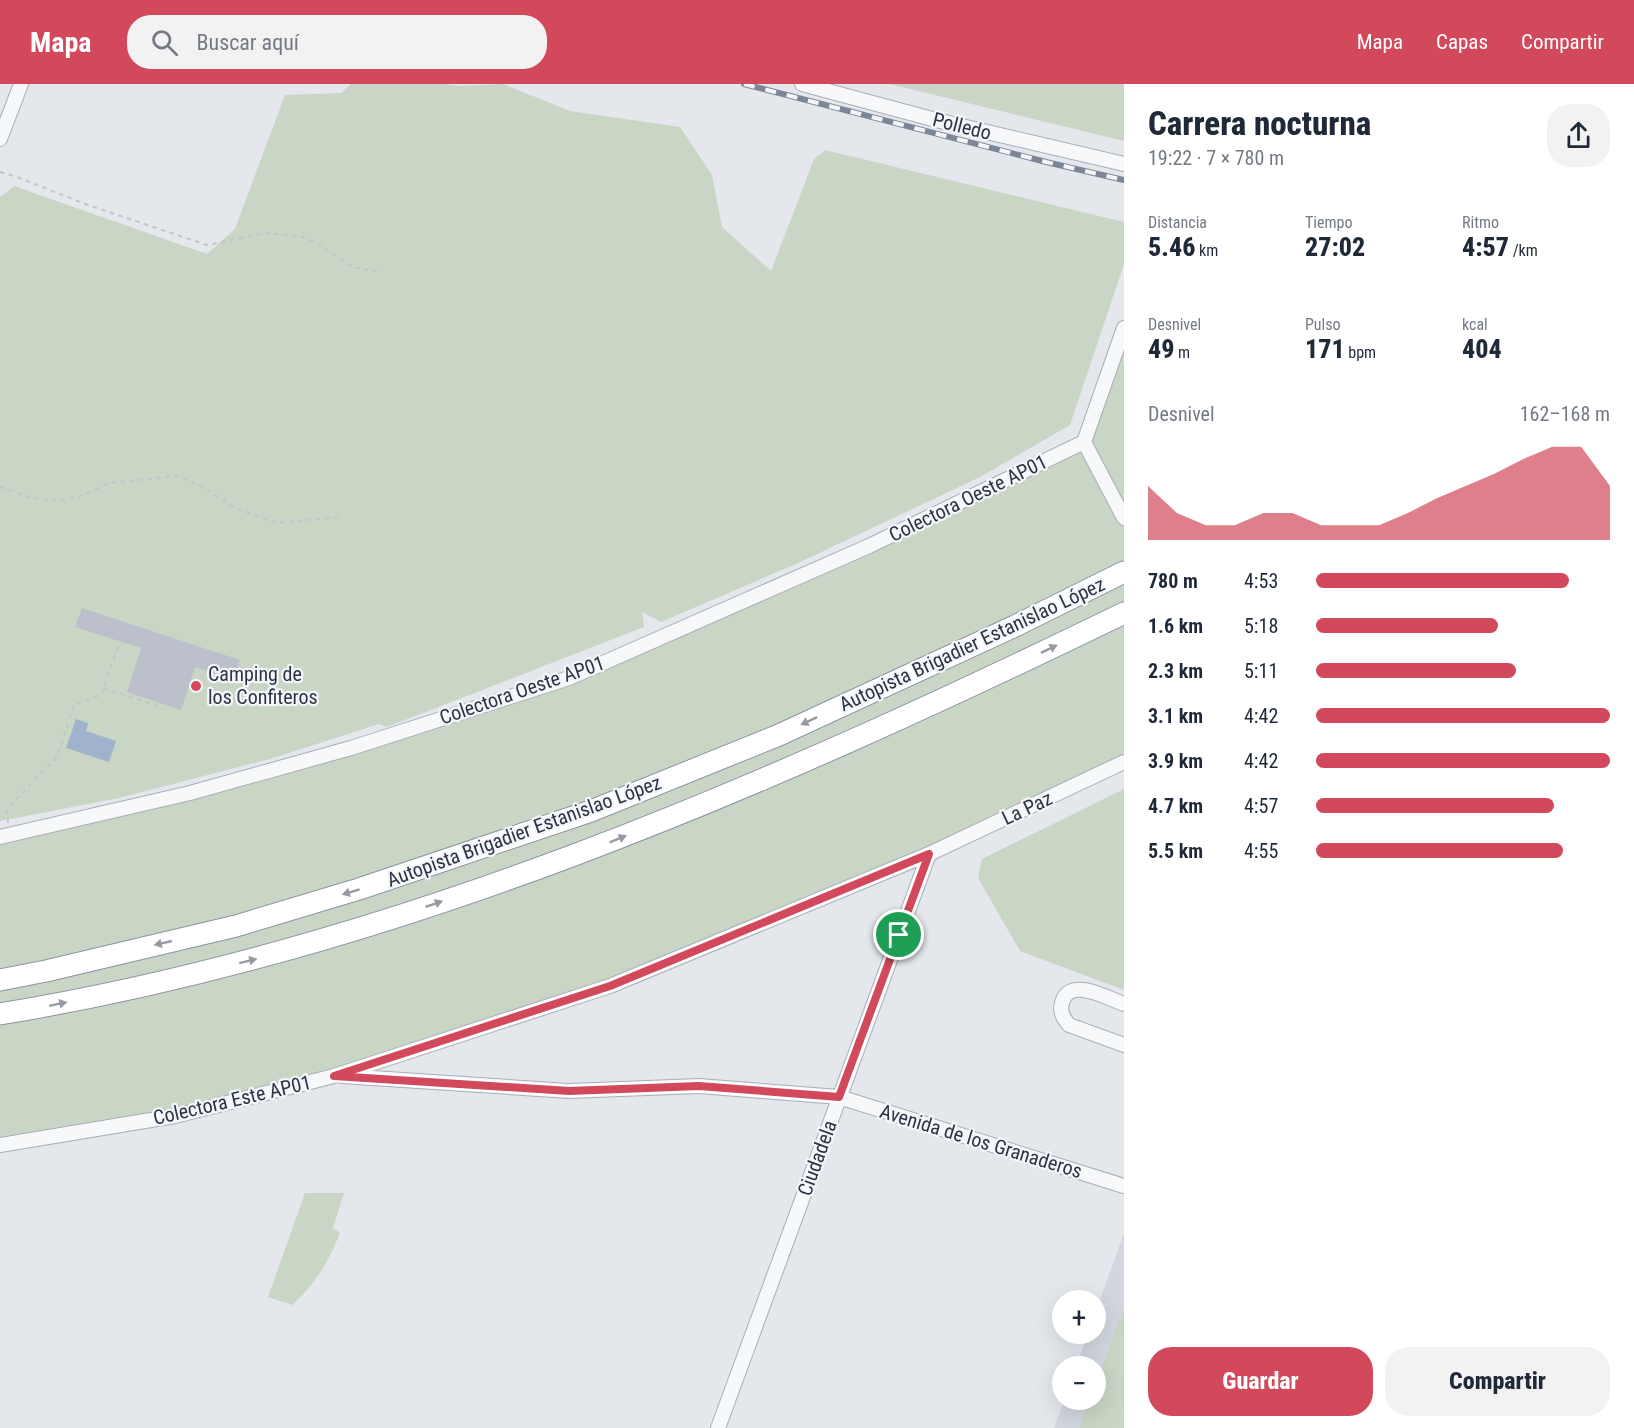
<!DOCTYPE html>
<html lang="es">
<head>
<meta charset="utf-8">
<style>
	body { margin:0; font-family:"Roboto Condensed",sans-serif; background:#f2f2f3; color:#1f2937; height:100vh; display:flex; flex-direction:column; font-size:22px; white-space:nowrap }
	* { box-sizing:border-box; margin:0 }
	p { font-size:20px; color:#747a83 }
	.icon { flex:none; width:33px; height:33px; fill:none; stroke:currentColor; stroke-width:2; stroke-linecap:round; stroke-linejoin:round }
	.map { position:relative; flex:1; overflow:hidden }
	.panel { display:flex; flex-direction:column; background:#fff; width:510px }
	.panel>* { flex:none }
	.fabs { position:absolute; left:1052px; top:1206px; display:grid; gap:12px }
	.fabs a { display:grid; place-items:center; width:54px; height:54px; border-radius:50%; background:#fff; box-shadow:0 6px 24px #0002; font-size:30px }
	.pin { position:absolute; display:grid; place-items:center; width:51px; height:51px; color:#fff; margin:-26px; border:3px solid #fff; border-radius:50%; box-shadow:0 2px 6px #0007 }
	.round { display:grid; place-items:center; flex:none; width:63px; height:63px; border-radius:24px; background:#f2f2f3 }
	.summary { display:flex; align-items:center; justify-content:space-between; height:102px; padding:0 24px }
	h1 { font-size:33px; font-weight:800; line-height:45px }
	.metrics { display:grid; grid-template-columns:repeat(3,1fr); gap:9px; height:102px; padding:6px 24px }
	.metrics div { display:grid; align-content:center }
	.metrics b { font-size:26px; font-weight:800 }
	.metrics small { font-size:16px; font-weight:400 }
	.metrics p { font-size:16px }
	.chart { height:168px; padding:12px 24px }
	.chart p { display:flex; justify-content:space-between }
	.chart svg { width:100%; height:108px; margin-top:6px; fill:#d1495b; opacity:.7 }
	.button { display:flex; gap:12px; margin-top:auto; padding:12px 24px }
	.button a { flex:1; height:69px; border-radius:24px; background:#d1495b; color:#fff; font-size:24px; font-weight:800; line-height:69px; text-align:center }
	.button a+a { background:#f2f2f3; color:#1f2937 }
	ul { padding:0 24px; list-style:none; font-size:20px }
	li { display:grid; grid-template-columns:96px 72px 1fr; align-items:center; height:45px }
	li i { height:15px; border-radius:8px; background:#d1495b }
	header { display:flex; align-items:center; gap:36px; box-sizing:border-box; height:84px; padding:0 30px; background:#d1495b; color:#fff }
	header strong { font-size:28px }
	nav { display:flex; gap:33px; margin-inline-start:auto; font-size:21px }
	.search { width:420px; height:54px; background:#f2f2f3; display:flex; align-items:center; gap:15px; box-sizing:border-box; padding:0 21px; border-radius:24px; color:#747a83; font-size:22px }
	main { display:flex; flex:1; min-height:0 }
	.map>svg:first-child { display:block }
</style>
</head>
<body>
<header>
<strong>Mapa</strong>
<div class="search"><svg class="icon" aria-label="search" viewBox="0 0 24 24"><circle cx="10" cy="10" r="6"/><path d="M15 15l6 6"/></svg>Buscar aquí</div>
<nav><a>Mapa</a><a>Capas</a><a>Compartir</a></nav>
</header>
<main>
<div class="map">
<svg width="1124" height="1344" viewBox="0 0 1124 1344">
	<rect width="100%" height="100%" fill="#e4e7ec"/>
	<path fill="#d2d6de" d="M1124 1149V1344H1054L1064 1316H1095V1282H1076L1088 1250H1095V1230Z"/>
	<path fill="#c9d6c5" d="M351 0H443L459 2 503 0 570 27 680 43 712 91 722 143 771 187 814 75 825 66 1124 138V180L1070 341 980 393 796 480 661 538 642 528 644 543 387 643 379 640 270 675 119 714 0 737V113L14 102 207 170 235 145 285 11 341 9Z
		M890 0H1124V57Z
		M1124 244V678L610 902 334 992 175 1032 0 1061V753L190 709 569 594 1084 358Z
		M1124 705V906L1020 867 978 794 982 775Z
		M305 1109H344L333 1144 340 1149C328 1179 316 1199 292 1221L268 1213Z
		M1124 1223V1344H1080L1090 1316H1095V1303Z"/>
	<path fill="#9fb4cc" d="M76 635 88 639 86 647 116 657 109 678 66 664Z"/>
	<path fill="#bbc0ca" d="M82 524 240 576 234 596 195 583 181 626 127 608 141 564 75 543Z"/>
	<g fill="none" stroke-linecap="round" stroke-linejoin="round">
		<g stroke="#a9aeb7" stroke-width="16">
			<path id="minor" d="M802 0 936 36 1124 80
				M0 55 21 0
				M1084 358 1124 244
				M1084 358 1124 434
				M0 753 190 709 351 664 569 594 869 462 1084 358
				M1124 920C1107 914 1069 892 1062 919 1059 928 1064 935 1069 941L1124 961
				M342 992 569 1007 699 1002 839 1013 1124 1102
				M0 1061 175 1032 334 992 610 902 929 770 1124 678
				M718 1344 929 770"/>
		</g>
		<g stroke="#8b94a3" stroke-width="23">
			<path id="highway" d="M0 896 46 887 236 842 359 805 591 727 779 651 1015 542 1124 488
				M0 930C395 865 766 703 1124 529"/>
		</g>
		<path stroke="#c2c5cb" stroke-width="2" stroke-dasharray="4.5 4.5" stroke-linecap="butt" d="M0 88 17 93 88 121 207 161 265 149 300 152 319 160 352 183 381 188
			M0 403 32 414 60 417 84 411 109 399 178 392 203 403 237 425 277 439 338 433
			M103 604 164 624
			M8 739 7 725 57 673 74 621 101 611 119 560"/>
		<use href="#minor" stroke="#f7f8fa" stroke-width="14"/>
		<use href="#highway" stroke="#fff" stroke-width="21"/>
		<g stroke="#7d8696" stroke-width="6">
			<path id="rail" d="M744 0 1046 78 1124 96"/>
		</g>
		<use href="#rail" stroke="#f4f6f9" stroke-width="4" stroke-dasharray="11" stroke-linecap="butt"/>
	</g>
	<defs><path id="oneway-solid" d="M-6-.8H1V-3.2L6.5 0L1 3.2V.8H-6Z" transform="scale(1.5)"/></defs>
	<g fill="#959aa2">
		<use href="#oneway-solid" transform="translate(1049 565) rotate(-26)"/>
		<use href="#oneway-solid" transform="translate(809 637) rotate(155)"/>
		<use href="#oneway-solid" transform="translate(618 755) rotate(-22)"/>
		<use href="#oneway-solid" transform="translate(351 808) rotate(163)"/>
		<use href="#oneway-solid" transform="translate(434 820) rotate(-19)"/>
		<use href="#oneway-solid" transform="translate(163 859) rotate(167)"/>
		<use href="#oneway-solid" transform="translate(248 877) rotate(-14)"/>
		<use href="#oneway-solid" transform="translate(58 920) rotate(-12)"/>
	</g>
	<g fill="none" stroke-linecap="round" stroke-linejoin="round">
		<g stroke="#fff" stroke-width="12">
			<path id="route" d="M929 770 839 1013 699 1002 569 1007 334 992 610 902Z"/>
		</g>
		<use href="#route" stroke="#d1495b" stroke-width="8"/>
	</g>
	<circle fill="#d1495b" stroke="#f4f6f9" stroke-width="2" cx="196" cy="602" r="6"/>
	<g text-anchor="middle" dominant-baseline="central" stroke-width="4.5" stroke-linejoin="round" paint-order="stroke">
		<g font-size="20" fill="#2b3445" stroke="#f4f6f9">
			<text transform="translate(962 42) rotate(14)">Polledo</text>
			<text transform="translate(968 414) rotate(-26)">Colectora Oeste AP01</text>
			<text transform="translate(972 560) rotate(-25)">Autopista Brigadier Estanislao López</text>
			<text transform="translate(522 606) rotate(-19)">Colectora Oeste AP01</text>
			<text transform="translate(1027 724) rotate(-25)">La Paz</text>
			<text transform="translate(524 747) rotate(-20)">Autopista Brigadier Estanislao López</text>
			<text transform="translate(232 1016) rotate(-13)">Colectora Este AP01</text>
			<text transform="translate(981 1057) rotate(17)">Avenida de los Granaderos</text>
			<text transform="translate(817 1074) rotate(-70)">Ciudadela</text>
		</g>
		<g font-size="20" fill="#2b3445" stroke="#f4f6f9" text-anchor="start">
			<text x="208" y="590">Camping de<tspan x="208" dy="23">los Confiteros</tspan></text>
		</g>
	</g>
</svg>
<div class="fabs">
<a>+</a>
<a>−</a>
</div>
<div class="pin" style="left:899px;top:851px;background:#1e9e55"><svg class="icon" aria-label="arrive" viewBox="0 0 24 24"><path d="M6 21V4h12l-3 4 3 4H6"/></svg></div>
</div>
<section class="panel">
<div class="summary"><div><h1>Carrera nocturna</h1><p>19:22 · 7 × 780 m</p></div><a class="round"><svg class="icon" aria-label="share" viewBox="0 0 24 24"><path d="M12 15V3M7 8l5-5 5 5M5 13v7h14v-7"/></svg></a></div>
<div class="metrics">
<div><p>Distancia</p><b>5.46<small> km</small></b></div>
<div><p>Tiempo</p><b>27:02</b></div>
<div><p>Ritmo</p><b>4:57<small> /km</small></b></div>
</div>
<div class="metrics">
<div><p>Desnivel</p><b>49<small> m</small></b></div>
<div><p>Pulso</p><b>171<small> bpm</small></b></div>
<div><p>kcal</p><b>404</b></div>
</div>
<div class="chart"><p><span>Desnivel</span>162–168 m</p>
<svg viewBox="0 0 160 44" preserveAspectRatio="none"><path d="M0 44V22L10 33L20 38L30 38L40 33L50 33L60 38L70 38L80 38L90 33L100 27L110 22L120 17L130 11L140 6L150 6L160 22V44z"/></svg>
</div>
<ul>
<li><b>780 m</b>4:53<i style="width:86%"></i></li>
<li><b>1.6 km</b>5:18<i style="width:62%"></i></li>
<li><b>2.3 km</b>5:11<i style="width:68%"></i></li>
<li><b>3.1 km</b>4:42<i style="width:100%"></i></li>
<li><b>3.9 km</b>4:42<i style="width:100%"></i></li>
<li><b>4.7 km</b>4:57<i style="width:81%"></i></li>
<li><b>5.5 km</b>4:55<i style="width:84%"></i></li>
</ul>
<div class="button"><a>Guardar</a><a>Compartir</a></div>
</section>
</main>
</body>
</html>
